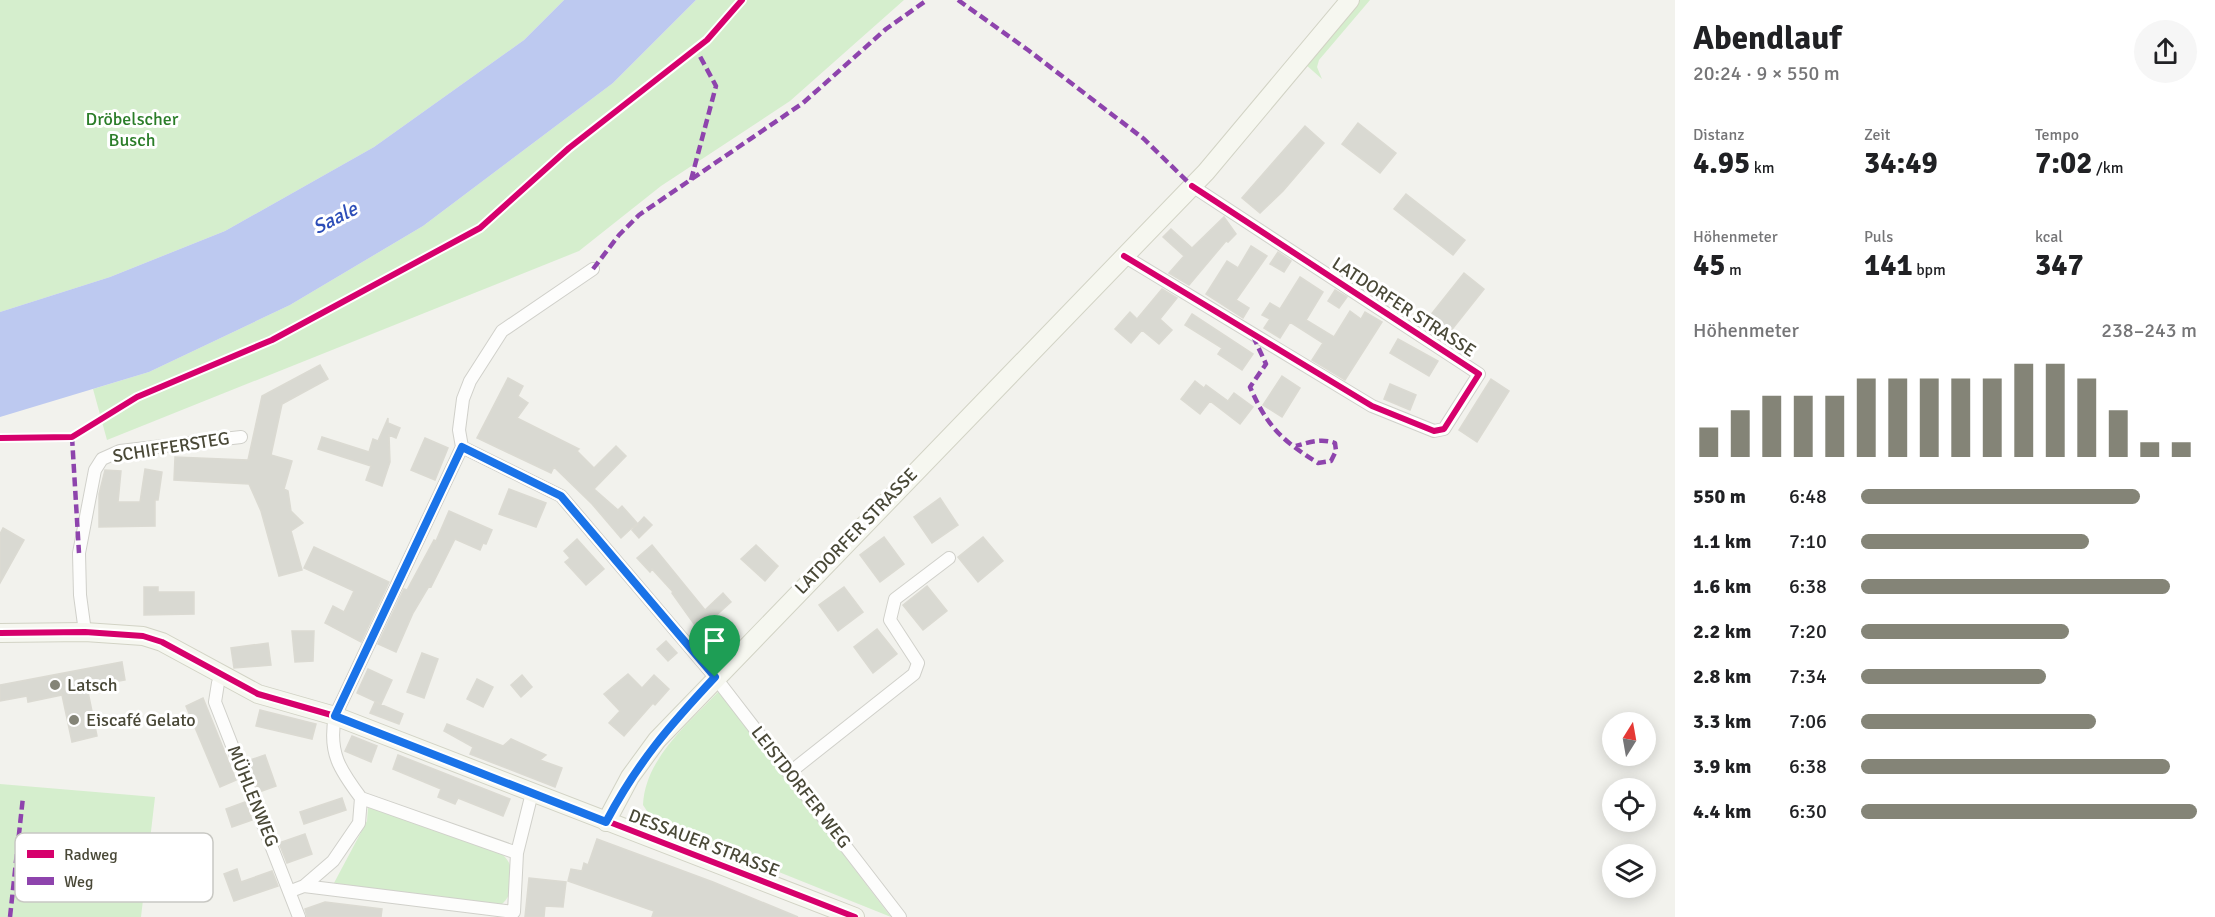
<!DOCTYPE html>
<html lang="de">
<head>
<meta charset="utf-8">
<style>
	body { margin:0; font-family:Signika,sans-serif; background:#f6f6f6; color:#202124; height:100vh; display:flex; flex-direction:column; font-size:22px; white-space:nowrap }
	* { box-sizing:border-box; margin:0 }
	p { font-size:20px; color:#757577 }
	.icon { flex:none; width:33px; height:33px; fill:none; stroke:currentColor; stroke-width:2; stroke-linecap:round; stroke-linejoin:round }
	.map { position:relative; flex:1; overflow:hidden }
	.side { display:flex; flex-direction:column; background:#fff; width:540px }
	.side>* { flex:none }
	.needle { width:39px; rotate:11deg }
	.controls { position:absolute; left:1602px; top:712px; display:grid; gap:12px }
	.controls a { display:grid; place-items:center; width:54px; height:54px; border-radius:50%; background:#fff; box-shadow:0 3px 15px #0003; font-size:30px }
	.pin { position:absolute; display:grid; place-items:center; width:51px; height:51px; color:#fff; margin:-62px -26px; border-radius:50% 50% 50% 0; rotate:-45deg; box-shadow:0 0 6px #0007 }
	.pin .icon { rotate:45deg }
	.round { display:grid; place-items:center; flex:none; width:63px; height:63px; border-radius:32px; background:#f6f6f6 }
	.headline { display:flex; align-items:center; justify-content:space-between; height:102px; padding:0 18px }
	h1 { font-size:33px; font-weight:700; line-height:45px }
	.metrics { display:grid; grid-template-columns:repeat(3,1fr); gap:9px; height:102px; padding:6px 18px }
	.metrics div { display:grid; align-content:center }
	.metrics b { font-size:30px; font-weight:700 }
	.metrics small { font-size:16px; font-weight:400 }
	.metrics p { font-size:16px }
	.chart { height:168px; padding:12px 18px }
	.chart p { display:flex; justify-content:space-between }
	.chart svg { width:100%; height:108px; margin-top:6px; stroke:#848477; stroke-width:6 }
	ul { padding:0 18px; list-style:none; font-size:20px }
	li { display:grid; grid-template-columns:96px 72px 1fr; align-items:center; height:45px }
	li i { height:15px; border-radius:8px; background:#848477 }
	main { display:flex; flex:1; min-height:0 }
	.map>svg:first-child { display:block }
</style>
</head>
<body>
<main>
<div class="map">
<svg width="1675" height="917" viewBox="0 0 1675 917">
	<rect width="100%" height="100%" fill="#f2f2ed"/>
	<path fill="#d5eecd" d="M0 0H564L524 40 374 147 225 231 110 277 0 312Z
		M696 0H904L790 101 661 186 579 251 107 440 93 389 149 372 290 305 423 226 613 83Z
		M1359 0H1370L1319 60 1317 67 1322 79 1305 64Z
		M719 691 891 917 679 832 651 817 643 805C645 758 689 723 719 691Z
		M0 784 155 797 141 917H0Z
		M368 807 486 847C491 849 499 852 503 855 517 867 515 897 499 906L334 883 367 821Z"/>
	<path fill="#bdc9f0" d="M564 0H696L613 83 423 226 290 305 149 372 0 417V312L110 277 225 231 374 147 524 40Z"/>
	<path fill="#d9d9d2" stroke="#dbdad2" stroke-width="1.5" d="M1358 123 1396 153 1380 173 1342 144Z
		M1305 126 1324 143 1283 191 1260 213 1242 198Z
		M1406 194 1465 240 1453 255 1394 209Z
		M1224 217 1236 234 1228 242 1226 241 1189 285 1169 273 1184 256 1163 237 1171 229 1192 248Z
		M1251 246 1267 256 1236 300 1249 308 1243 318 1206 294 1227 261 1238 268Z
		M1278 252 1291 261 1284 272 1270 264Z
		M1464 273 1484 289 1446 337 1426 321Z
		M1300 277 1323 292 1306 320 1334 337 1350 311 1361 319 1365 312 1382 322 1345 380 1312 360 1323 343 1290 322 1280 338 1264 328 1270 319 1262 315 1270 303 1280 309Z
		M1162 289 1177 298 1160 319 1172 330 1159 344 1142 330 1131 343 1115 329 1130 312 1137 319Z
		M1335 290 1347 297 1339 308 1328 301Z
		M1192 314 1253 354 1242 370 1218 354 1222 348 1185 325Z
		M1398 339 1438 361 1429 376 1390 353Z
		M320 365 328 379 282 404 271 455 292 461 284 489 288 491 291 511 303 523 291 531 302 570 279 576 261 511 249 484 174 480 175 457 248 460 262 396Z
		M1282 376 1300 388 1282 417 1263 405Z
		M508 378 523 386 518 396 528 403 517 418 579 449 577 451 594 468 616 446 626 456 594 489 618 510 622 506 637 523 621 538 592 504 554 467 551 473 477 438Z
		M1491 379 1509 391 1477 442 1459 430Z
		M1195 381 1204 388 1206 385 1228 401 1234 393 1253 407 1240 424 1210 401 1200 414 1181 399Z
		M1390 384 1416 395 1410 410 1384 399Z
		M388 418V423L400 428 396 438 389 435 390 462 382 486 366 480 371 466 318 449 322 437 369 452 373 439 378 441Z
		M425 438 448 448 435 480 411 470Z
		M145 469 162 472 158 500H155V526L99 527V494L105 470 121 471 118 502H140Z
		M509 489 546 503 536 527 499 514Z
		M940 498 958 525 932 543 914 517Z
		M449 511 492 530 486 544 483 543 480 550 455 539 431 587 429 586 413 613 396 652 378 644 404 589 407 590 434 540 436 541Z
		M644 517 652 525 639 538 632 530Z
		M3 528 24 540 0 583V534Z
		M884 537 904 564 880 582 860 555Z
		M983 537 1003 561 978 582 958 557Z
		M577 539 604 569 586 585 565 562 570 558 564 551Z
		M652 545 705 610 723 593 731 602 699 631 672 593 673 592 652 569 650 572 637 558Z
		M756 545 778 566 765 581 741 559Z
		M314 547 389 582 361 642 325 623 333 606 344 612 354 591 304 568Z
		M927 586 947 611 923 630 903 605Z
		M144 587H158V592H194V614L144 615Z
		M844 587 863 612 838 631 819 605Z
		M877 629 897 654 873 673 854 647Z
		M292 631H314L313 661 295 662Z
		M666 641 677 653 668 661 657 649Z
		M268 643 271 665 234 668 231 648Z
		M422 653 438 659 424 698 407 692Z
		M122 662 125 680 87 687 97 736 72 742 62 695 28 702 27 696 0 701V685Z
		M368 669 392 680 381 704 357 693Z
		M628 674 642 688 654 675 669 689 655 705 653 703 624 736 609 723 620 711 604 694Z
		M522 675 532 687 521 697 511 685Z
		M477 679 493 687 483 707 467 699Z
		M203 698 236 780 220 787 186 706Z
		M375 702 403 714 399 724 370 713Z
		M260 710 316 724 312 739 256 726Z
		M447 724 503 746 511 739 546 755 540 760 562 768 555 787 470 754 473 747 444 731Z
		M352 736 377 746 371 762 345 751Z
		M265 755 276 786 259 792 247 761Z
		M398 755 510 799 503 816 458 798 455 804 438 797 441 789 393 769Z
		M342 798 346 810 304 824 300 812Z
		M245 802 252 820 232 827 226 809Z
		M305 834 312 854 287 863 279 843Z
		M597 839 713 882 798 917H652L654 911 568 881 571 869 582 871 584 863 588 865Z
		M237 869 241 882 272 871 278 886 234 901 224 874Z
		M529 878 566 882 563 907 545 906 544 917H525Z
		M325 902 382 909 381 917H307L305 909Z"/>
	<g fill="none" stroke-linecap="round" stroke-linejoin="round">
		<g stroke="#d0d0ca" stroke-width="14">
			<path id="minor" d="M1124 256 1372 406 1434 431 1444 429 1479 374 1192 186
				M462 447 561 496 715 677 900 917
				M85 632 80 595 79 553 95 470 102 459 120 451 241 437
				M222 676 218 683 215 702 299 917
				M789 773 914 674 918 663 890 620 895 599 949 558
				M361 798C340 770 328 753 335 716L462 447 459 430 463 399 470 381 502 331 593 269
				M517 853 532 793
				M291 891 304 886 514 912 517 853 361 798 359 823 333 861 304 886"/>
		</g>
		<g stroke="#d2d3c5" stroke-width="20">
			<path id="secondary" d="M0 633 85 632 143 636 162 642 258 694 335 716 855 917
				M606 822 630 777 657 740 1206 172 1350 0"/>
		</g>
		<use href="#minor" stroke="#fdfdfc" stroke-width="12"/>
		<use href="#secondary" stroke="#f6f7f0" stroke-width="18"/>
		<path stroke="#8e44ad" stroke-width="4.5" stroke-dasharray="9 4.5" stroke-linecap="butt" d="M958 0 1028 50 1144 139 1195 189
			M691 180 716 86 696 49
			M593 269 619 235 639 215 803 103 886 29 927 0
			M1253 336 1266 364 1250 387C1267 426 1281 440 1318 463L1331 461 1336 451 1335 443C1321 438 1310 442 1296 446
			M72 437 79 553
			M10 917 23 797"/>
		<g stroke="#fff" stroke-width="10">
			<path id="cycleway" d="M1124 256 1372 406 1434 431 1444 429 1479 374 1192 186
				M0 438 72 437 137 397 272 340 480 228 569 148 707 40 742 0
				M0 633 85 632 143 636 162 642 258 694 335 716 855 917
				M606 822C637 764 670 724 715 677"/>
		</g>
		<use href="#cycleway" stroke="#d6006c" stroke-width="6"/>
	</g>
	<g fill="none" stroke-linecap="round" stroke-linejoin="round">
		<g stroke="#fff" stroke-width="12">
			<path id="route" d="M462 447 561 496 715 677C670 725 637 763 606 822L335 716Z"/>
		</g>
		<use href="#route" stroke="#1a73e8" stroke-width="8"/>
	</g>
	<g fill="#848477" stroke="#fff" stroke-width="2">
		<circle cx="55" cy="685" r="6"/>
		<circle cx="74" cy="720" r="6"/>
	</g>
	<g text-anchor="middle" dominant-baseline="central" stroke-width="6" stroke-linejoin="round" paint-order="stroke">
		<g font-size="18" fill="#2b7d29" stroke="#fff">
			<text x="132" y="119">Dröbelscher<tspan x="132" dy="21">Busch</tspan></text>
		</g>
		<g font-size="18" fill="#494837" stroke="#fff">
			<text transform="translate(1404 307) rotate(33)">LATDORFER STRASSE</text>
			<text transform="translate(171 447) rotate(-9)">SCHIFFERSTEG</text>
			<text transform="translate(856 531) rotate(-46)">LATDORFER STRASSE</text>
			<text transform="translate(801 787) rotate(52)">LEISTDORFER WEG</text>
			<text transform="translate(253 796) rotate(68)">MÜHLENWEG</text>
			<text transform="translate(704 843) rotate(21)">DESSAUER STRASSE</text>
		</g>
		<g font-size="18" fill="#494837" stroke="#fff" text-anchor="start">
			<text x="67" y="685">Latsch</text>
			<text x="86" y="720">Eiscafé Gelato</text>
		</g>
		<g font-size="20" font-style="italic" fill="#2d4eb8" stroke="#fff">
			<text transform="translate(335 218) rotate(-27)">Saale</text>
		</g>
	</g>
	<rect x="15" y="833" width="198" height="69" rx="9" fill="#fff" stroke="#c8c8c3" stroke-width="1.5"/>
	<rect x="27" y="850" width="27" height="8" fill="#d6006c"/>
	<rect x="27" y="877" width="27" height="8" fill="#8e44ad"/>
	<g font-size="16" fill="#494837">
		<text x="64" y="860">Radweg</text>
		<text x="64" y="887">Weg</text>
	</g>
</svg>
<div class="controls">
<a><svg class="needle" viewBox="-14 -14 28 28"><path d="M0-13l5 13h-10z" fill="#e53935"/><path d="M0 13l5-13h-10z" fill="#757577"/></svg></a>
<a><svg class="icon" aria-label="locate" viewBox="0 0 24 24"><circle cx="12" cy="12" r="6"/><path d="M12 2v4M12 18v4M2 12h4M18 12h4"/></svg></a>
<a><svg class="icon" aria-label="layers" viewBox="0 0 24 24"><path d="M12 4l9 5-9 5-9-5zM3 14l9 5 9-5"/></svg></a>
</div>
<div class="pin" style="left:715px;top:677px;background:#1e9e55"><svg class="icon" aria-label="arrive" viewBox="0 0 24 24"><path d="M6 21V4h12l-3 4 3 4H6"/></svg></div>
</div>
<section class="side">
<div class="headline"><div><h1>Abendlauf</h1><p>20:24 · 9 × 550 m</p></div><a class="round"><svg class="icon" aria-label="share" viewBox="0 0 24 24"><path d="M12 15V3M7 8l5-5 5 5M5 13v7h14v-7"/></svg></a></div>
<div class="metrics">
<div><p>Distanz</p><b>4.95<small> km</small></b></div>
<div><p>Zeit</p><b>34:49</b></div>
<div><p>Tempo</p><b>7:02<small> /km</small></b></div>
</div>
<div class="metrics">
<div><p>Höhenmeter</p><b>45<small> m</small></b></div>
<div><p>Puls</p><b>141<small> bpm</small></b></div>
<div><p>kcal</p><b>347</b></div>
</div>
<div class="chart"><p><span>Höhenmeter</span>238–243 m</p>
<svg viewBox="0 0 160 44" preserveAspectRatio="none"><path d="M5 44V32M15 44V25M25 44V19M35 44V19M45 44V19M55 44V12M65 44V12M75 44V12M85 44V12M95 44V12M105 44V6M115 44V6M125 44V12M135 44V25M145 44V38M155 44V38"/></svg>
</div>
<ul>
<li><b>550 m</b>6:48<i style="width:83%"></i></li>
<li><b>1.1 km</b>7:10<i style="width:68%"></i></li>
<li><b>1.6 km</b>6:38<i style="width:92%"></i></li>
<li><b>2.2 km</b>7:20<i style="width:62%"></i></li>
<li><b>2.8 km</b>7:34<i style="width:55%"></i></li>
<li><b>3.3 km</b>7:06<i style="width:70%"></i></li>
<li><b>3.9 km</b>6:38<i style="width:92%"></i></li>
<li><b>4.4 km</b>6:30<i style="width:100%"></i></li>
</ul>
</section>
</main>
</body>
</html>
